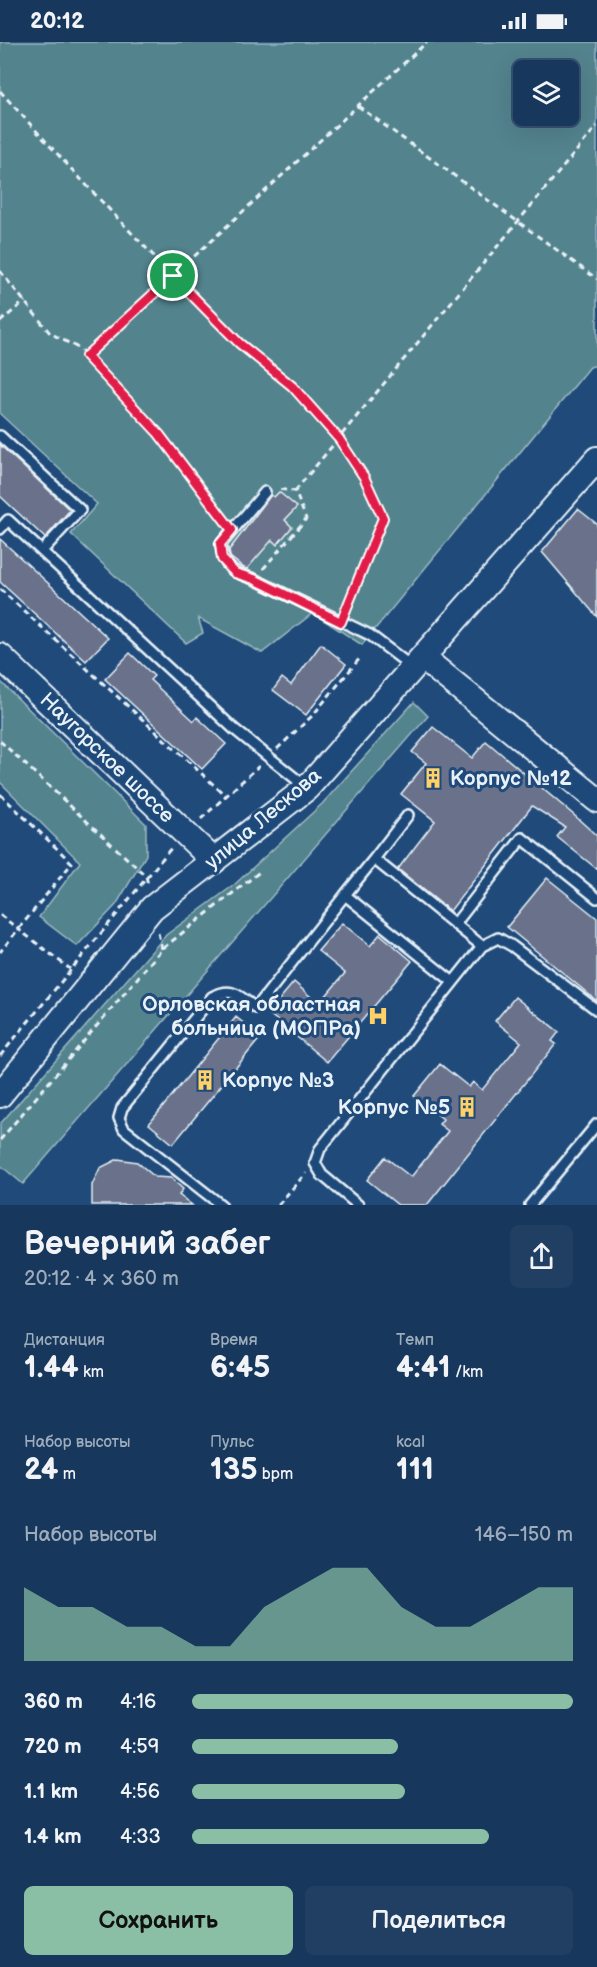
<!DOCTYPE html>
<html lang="ru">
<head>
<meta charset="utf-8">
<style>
	body { margin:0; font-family:"Balsamiq Sans",sans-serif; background:#203f62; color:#f1f3f6; height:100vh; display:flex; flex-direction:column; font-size:22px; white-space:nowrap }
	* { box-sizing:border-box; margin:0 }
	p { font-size:20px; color:#9eacbb }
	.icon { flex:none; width:33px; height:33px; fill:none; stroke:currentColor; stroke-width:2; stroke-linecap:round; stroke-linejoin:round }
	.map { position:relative; height:1163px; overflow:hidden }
	.panel { display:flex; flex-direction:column; background:#17385c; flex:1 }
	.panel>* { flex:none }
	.controls { position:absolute; left:513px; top:18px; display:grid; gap:12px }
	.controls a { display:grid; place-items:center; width:66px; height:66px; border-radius:9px; background:#17385c; box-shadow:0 6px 24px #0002,0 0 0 2px #365272; font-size:30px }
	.pin { position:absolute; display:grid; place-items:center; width:51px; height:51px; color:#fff; margin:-26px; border:3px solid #fff; border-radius:50%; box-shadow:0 2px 6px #0007 }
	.round { display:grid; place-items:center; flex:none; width:63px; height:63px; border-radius:9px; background:#203f62 }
	.summary { display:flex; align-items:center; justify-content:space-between; height:102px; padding:0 24px }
	h1 { font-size:33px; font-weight:700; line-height:45px }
	.metrics { display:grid; grid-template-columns:repeat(3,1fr); gap:9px; height:102px; padding:6px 24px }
	.metrics div { display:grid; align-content:center }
	.metrics b { font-size:30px; font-weight:700 }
	.metrics small { font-size:16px; font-weight:400 }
	.metrics p { font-size:16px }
	.chart { height:168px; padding:12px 24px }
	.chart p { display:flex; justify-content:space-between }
	.chart svg { width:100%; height:108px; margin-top:6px; fill:#8abfa5; opacity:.7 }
	.primary-button { display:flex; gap:12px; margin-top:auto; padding:12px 24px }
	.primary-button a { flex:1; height:69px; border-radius:9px; background:#8abfa5; color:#111; font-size:24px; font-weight:700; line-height:69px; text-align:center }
	.primary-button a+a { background:#203f62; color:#f1f3f6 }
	ul { padding:0 24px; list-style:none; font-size:20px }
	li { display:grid; grid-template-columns:96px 72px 1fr; align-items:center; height:45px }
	li i { height:15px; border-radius:8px; background:#8abfa5 }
	.status { display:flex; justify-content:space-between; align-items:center; height:42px; padding:0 30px; background:#17385c; direction:ltr }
	.status svg { height:16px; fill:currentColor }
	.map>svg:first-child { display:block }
</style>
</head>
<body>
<div class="status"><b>20:12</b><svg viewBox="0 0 49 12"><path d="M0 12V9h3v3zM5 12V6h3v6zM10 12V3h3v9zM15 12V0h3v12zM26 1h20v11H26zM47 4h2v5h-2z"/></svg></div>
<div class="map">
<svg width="597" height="1163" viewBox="0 0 597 1163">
	<rect width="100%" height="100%" fill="#1f4a7a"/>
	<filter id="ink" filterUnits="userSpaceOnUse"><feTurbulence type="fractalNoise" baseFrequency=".0167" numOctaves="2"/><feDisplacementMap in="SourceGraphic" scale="12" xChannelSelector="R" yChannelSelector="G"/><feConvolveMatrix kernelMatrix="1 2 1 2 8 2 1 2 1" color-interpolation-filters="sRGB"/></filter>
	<g filter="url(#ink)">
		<path fill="#52838d" stroke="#9dbac2" stroke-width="1.5" fill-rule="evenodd" d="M0 0H597V323L590 325 362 603 313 571 262 611 198 576 203 591 186 601 71 492 97 462 0 372ZM524 28H568V74H524Z
			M0 639 146 782V813L116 863 77 904 39 875 80 820 0 740Z
			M414 660 428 674 23 1142 0 1123V1082L166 893 234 843 322 762Z"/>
		<path fill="#6a728b" stroke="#e8f1f8" stroke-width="1.5" d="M0 403 70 468 45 496 0 454Z
			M279 450 297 465 285 478 292 485 277 503 272 498 247 527 244 526 230 515 229 508 271 453 274 455Z
			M578 467 597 482V575L542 510Z
			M0 497 108 596 86 619 0 540Z
			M321 602 346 622 306 673 273 648 282 636 291 643Z
			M130 611 154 634 150 638 194 679 197 675 226 702 202 727 105 637Z
			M433 685 472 716 486 699 575 774 597 794V827L557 795 565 785 532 764 450 869 398 827 435 779 401 752 426 721 412 710Z
			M547 836 597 876V959L507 885Z
			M342 881 370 904 380 892 412 919 327 1020 268 971 294 940 319 962 345 931 318 909Z
			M515 955 559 990 552 999 556 1002 427 1163H398L367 1138 385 1115 411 1135 448 1089 439 1082 443 1077 414 1054 440 1022 469 1045 473 1040 482 1048 521 1000 495 979Z
			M236 975 261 995 173 1102 149 1082Z
			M118 1117 137 1120 155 1135 171 1136 183 1147 179 1153 192 1163H92V1143L100 1126Z"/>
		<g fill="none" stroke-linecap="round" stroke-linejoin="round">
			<g stroke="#e8f1f8" stroke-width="14">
				<path id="service" d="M0 394 80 468 42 509
					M265 450 221 502C223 526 232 530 254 537L370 593 412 625
					M0 487 8 478 234 687 306 745
					M408 773 374 817 482 904
					M374 817 345 853 453 940
					M455 882 522 796 597 856
					M221 1163 124 1087 119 1076 122 1066 212 955C233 944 238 954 256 966L345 853
					M358 1163 322 1133 315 1121 320 1107 482 904 498 896 512 904 597 968
					M530 1163 597 1082"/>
			</g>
			<g stroke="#e8f1f8" stroke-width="28">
				<path id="secondary" d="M0 614 214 819
					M423 616 597 758
					M0 1053 152 866 307 746 597 417"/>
			</g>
			<path stroke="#e8f1f8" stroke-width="3" stroke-dasharray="6 4.5" stroke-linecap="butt" d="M0 49C66 122 133 194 203 264 232 293 261 315 291 342 332 379 360 427 383 476L346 567
				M358 64 597 237
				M0 229 50 291 80 307 159 392 224 477
				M0 280 25 259
				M86 314 427 0
				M295 449 597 84
				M263 527 306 477 295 449 278 447
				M0 547 226 754 259 724
				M0 699 146 834 148 843
				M277 707 313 673 360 616
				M0 752 72 821 0 910
				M201 777 226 754
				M0 873 70 927
				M158 891 162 907
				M0 1014 172 805
				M0 1098 162 907 262 828
				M278 1163 306 1131"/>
			<use href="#service" stroke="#1f4a7a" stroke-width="9"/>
			<use href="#secondary" stroke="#1f4a7a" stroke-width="24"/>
		</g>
	</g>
	<g fill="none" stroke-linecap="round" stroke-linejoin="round" filter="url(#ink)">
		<g stroke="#fff" stroke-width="12">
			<path id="route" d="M173 234 239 301 292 344 339 397 364 435 383 476 341 580 254 537 235 531 222 517 220 502 232 488 159 392 86 314Z"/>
		</g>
		<use href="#route" stroke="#e11d48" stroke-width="8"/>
	</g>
	<defs>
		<g id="building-bare" transform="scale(1.62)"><path d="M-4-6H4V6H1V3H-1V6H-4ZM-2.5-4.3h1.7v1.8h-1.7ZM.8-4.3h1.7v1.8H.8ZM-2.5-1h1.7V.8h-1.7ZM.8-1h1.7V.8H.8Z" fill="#ffd166" stroke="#1f4a7a" stroke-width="2.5" paint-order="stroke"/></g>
		<g id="hospital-bare" transform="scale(1.62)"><path d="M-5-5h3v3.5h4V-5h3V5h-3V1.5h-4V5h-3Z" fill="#ffd166" stroke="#1f4a7a" stroke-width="2.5" paint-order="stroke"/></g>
	</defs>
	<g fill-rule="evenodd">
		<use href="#building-bare" x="433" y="736"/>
		<use href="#hospital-bare" x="378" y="974"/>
		<use href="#building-bare" x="205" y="1038"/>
		<use href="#building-bare" x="467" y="1065"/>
	</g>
	<g text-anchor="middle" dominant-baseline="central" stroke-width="6" stroke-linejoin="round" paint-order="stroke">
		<g font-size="21" fill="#e8f1f8" stroke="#1f4a7a">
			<text transform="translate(107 716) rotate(44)">Наугорское шоссе</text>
			<text transform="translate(263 777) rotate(-40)">улица Лескова</text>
		</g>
		<g font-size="21" font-weight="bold" fill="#e8f1f8" stroke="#1f4a7a" text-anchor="start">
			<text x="450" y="736">Корпус №12</text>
			<text x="361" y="962" text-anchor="end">Орловская областная<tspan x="361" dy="24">больница (МОПРа)</tspan></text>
			<text x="222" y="1038">Корпус №3</text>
			<text x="450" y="1065" text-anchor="end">Корпус №5</text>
		</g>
	</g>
</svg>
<div class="controls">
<a><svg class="icon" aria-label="layers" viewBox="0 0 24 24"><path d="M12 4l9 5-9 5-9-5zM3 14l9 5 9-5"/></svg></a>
</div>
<div class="pin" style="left:173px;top:234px;background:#1e9e55"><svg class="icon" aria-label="arrive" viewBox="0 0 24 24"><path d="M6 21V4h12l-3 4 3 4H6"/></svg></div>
</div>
<section class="panel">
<div class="summary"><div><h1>Вечерний забег</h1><p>20:12 · 4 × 360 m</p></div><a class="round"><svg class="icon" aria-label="share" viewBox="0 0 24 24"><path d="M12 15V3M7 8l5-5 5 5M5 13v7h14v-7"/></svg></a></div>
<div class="metrics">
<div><p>Дистанция</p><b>1.44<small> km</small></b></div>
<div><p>Время</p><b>6:45</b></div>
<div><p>Темп</p><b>4:41<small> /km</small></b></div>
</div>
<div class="metrics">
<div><p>Набор высоты</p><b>24<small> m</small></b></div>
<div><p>Пульс</p><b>135<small> bpm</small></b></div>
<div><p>kcal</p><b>111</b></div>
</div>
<div class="chart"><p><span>Набор высоты</span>146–150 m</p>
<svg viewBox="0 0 160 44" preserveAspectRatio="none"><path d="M0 44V14L10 22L20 22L30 30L40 30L50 38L60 38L70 22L80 14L90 6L100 6L110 22L120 30L130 30L140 22L150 14L160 14V44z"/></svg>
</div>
<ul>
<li><b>360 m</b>4:16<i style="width:100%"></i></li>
<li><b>720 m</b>4:59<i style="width:54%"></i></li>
<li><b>1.1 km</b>4:56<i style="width:56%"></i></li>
<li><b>1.4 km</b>4:33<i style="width:78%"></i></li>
</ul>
<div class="primary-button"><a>Сохранить</a><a>Поделиться</a></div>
</section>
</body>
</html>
